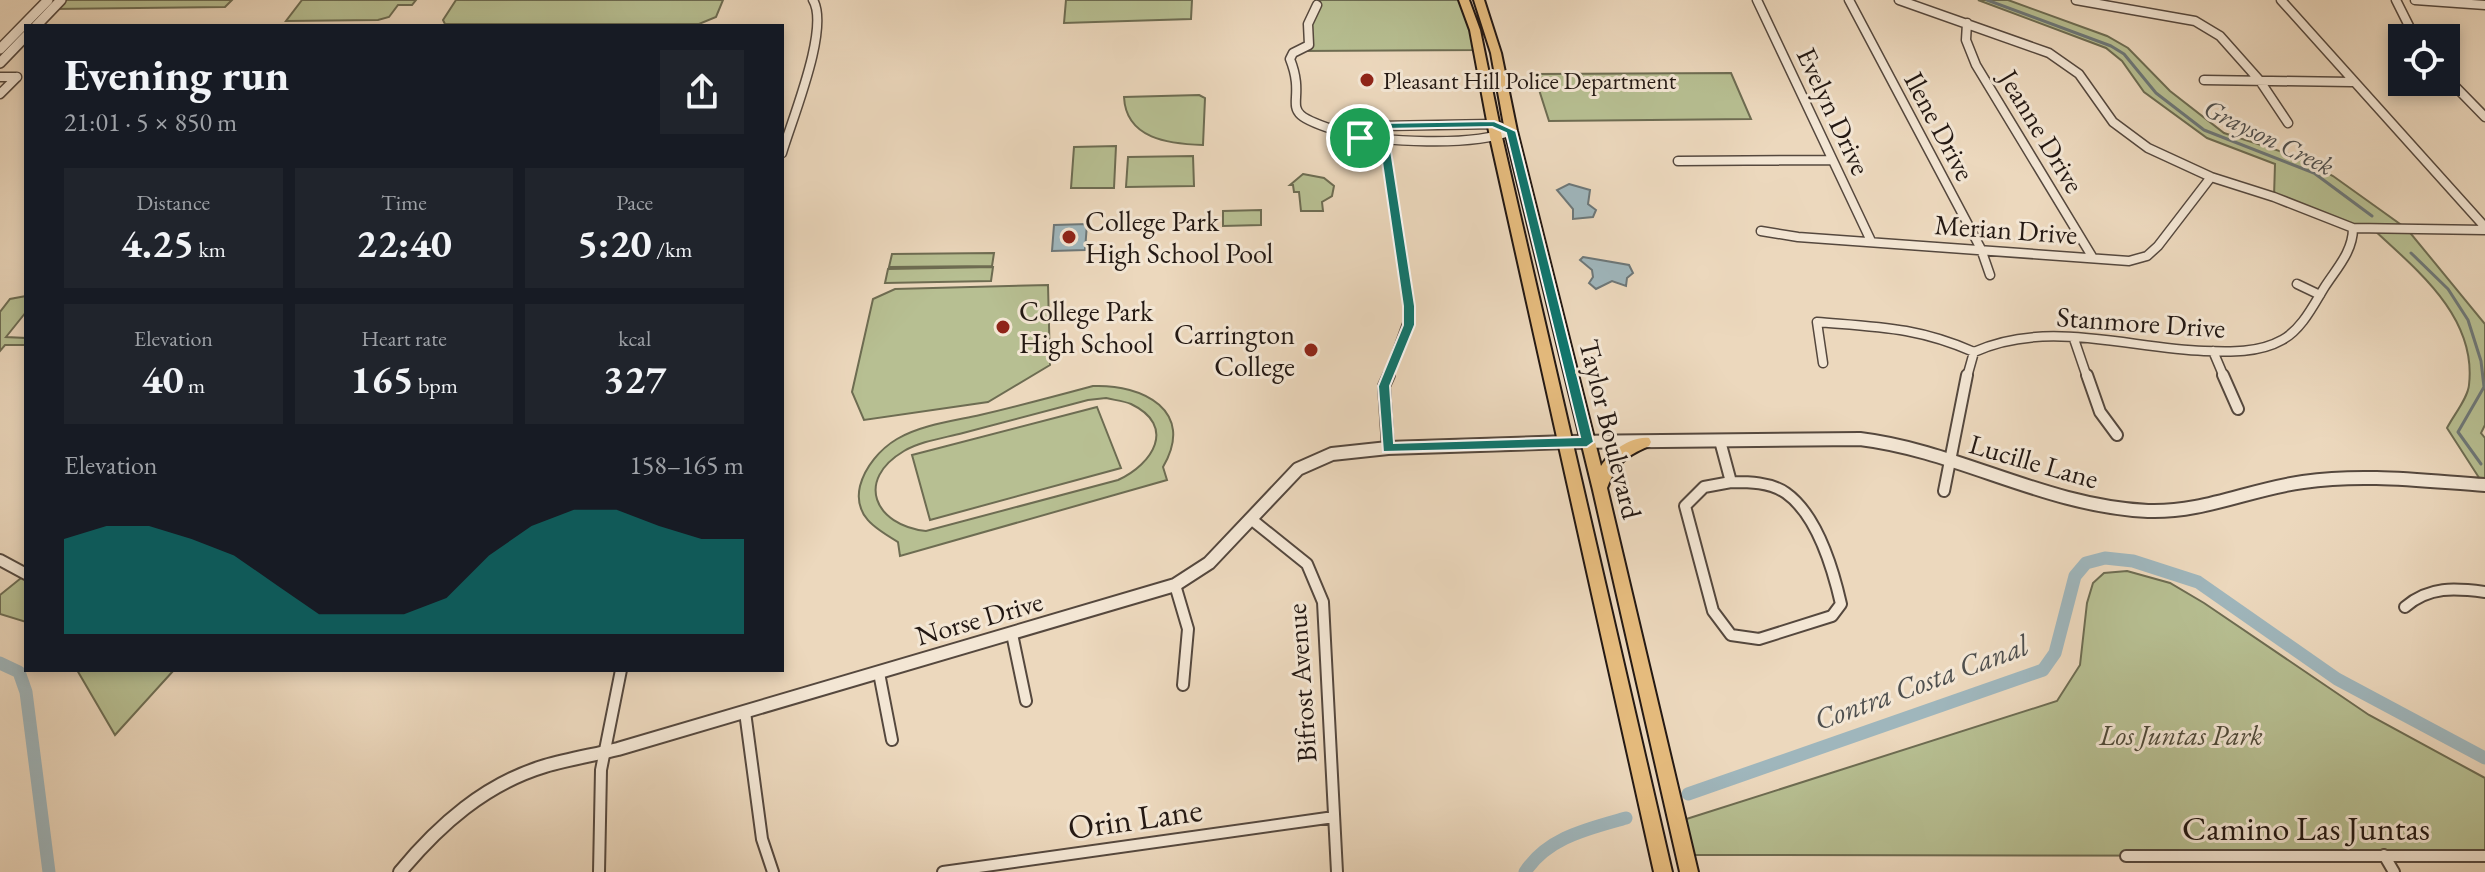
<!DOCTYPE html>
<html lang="en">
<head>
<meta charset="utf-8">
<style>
	body { margin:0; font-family:"EB Garamond",serif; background:#20242c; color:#f1f3f6; height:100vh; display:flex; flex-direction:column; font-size:30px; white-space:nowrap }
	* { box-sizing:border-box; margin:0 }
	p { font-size:26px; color:#9ea1a6 }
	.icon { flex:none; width:44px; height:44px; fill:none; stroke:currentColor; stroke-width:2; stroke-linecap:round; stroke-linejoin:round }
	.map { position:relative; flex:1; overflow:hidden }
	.details { position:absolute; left:24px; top:24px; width:760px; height:648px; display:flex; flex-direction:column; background:#171b24; border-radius:0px; box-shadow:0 4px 12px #0003 }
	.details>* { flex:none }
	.controls { position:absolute; left:2388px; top:24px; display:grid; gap:16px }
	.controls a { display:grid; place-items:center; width:72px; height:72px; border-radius:0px; background:#171b24; box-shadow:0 4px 12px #0003; font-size:40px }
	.pin { position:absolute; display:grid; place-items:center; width:68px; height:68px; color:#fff; margin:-34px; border:4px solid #fff; border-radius:50%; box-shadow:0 2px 8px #0007 }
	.round { display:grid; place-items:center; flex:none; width:84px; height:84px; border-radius:0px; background:#20242c }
	.overview { display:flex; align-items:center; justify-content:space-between; height:136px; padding:0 40px }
	h1 { font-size:44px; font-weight:700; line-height:60px }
	.figures { display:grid; grid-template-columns:repeat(3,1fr); gap:12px; height:136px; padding:8px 40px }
	.figures div { display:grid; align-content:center; border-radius:0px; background:#20242c; text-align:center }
	.figures b { font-size:40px; font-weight:700 }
	.figures small { font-size:22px; font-weight:400 }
	.figures p { font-size:22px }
	.chart { height:224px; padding:16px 40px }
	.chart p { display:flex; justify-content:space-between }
	.chart svg { width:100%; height:144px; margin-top:8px; fill:#0f766e; opacity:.7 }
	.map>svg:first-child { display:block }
</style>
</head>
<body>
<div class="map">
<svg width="2485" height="872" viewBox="0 0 2485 872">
	<rect width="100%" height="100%" fill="#ecd8bd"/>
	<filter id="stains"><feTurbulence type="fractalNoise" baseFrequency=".0025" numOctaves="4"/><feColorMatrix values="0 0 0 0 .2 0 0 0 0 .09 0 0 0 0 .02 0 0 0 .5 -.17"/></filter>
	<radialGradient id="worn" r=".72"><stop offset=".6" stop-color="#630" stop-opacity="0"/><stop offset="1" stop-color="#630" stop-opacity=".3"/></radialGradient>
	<path fill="#b7bf92" stroke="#6d6c52" stroke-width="2" fill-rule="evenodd" d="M61 0H232L225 7 53 9Z
		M302 0H416L412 5H398L389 17 378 20 286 21Z
		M456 0H723L716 17 699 24H445L443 20Z
		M1066 0H1192L1191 19 1064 23Z
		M1315 0H1464L1479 50 1299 51 1306 48 1308 24 1317 5Z
		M1978 0H2008L2107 36 2128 48 2170 91 2224 133 2295 156 2333 176 2407 229 2485 324V425L2481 433 2485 438V487L2447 428C2453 416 2468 398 2469 385 2477 317 2417 270 2373 229L2353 228 2274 197 2275 164 2207 138 2144 92 2122 61 2106 48Z
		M1731 73 1751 119 1549 121 1534 74Z
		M1199 95 1205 98 1203 145C1169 144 1126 139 1124 97Z
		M1116 146 1114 188H1071L1074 147Z
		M1193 156 1194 186 1126 187 1128 157Z
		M1303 174 1324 178 1334 186 1332 196 1322 202 1323 211H1301L1299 192H1294L1293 185H1290Z
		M1261 210V225L1223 226V211Z
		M994 253 992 266 889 267 892 254Z
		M993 267 991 281 885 283 888 269Z
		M1048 285 1050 365 988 402 864 420 852 392 873 299 895 289Z
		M26 296V312L6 337 26 338V345H5L0 351V312L10 299Z
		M1093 386C1143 384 1196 411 1163 467L1167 480 900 556 898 542C876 529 853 516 860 486 865 467 880 449 897 439 921 425 953 421 980 415 1018 406 1056 396 1093 386ZM1106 398C1114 400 1124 401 1131 404 1177 426 1153 464 1118 480L926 531C874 525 855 480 904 451 921 441 944 438 963 433 1004 422 1046 411 1088 400Z
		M1097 407 1121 468 930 520 912 455Z
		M2127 571 2170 583 2204 603 2369 715 2485 778V856L1685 855 1677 822 2057 701 2080 665 2087 603 2093 583 2104 573Z
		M26 574V622L0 614V595Z
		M77 670H174L115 735Z"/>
	<path fill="#9fb6bc" stroke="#6d7778" stroke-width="2" d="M1569 184 1590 190 1588 204 1596 210 1593 217 1573 219V209L1557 190Z
		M1087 224 1085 250 1052 251 1054 225Z
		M1583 257 1629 265 1633 273 1627 278 1626 286 1612 281 1596 289 1589 283 1593 277 1592 270 1580 260Z"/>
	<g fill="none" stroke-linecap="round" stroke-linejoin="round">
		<path stroke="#6d7778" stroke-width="3" d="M1987 0 2111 46 2124 54 2156 93 2204 130 2314 173 2372 216
			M2411 253 2448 289 2468 320 2481 361 2484 387 2458 432 2481 464"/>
		<path stroke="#9fb6bc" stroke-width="13" d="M0 663 19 672 26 692 49 872
			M1688 794 2043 670 2055 653 2075 576 2086 563 2105 558 2133 561 2198 582 2337 679 2485 758
			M1525 872C1548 837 1588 829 1626 818"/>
		<g stroke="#55483e" stroke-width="11">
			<path id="minor-far1" d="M1757 0 1871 241
				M1849 0 1981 249 1990 275
				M1899 0 2049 53 2079 74 2113 122 2148 148 2211 177 2274 197 2353 228 2485 230
				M2076 0 2195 21 2220 36 2260 81 2288 123
				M2281 0 2485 227
				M2396 0 2415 38
				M2415 0 2485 5
				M1317 5 1308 24 1309 45 1293 53 1290 59C1310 109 1269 110 1341 132
				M1967 23 1966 40 1976 65 2093 258
				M0 77H17
				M2446 77 2485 117
				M2204 80 2352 82
				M0 94 17 77
				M1494 124 1511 131C1472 147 1382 142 1341 132L1382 126Z
				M1383 133 1410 316 1388 377
				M782 153C792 119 830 28 813 0
				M1678 161 1832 160
				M1761 231 1798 237 2129 261 2147 256 2158 246 2211 177
				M2297 284 2320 295
				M2074 339 2087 377
				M2213 351 2224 377
				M1823 363 1817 322C1878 327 1917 327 1974 352
				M1967 377 1974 352C2046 319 2128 348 2204 351 2230 352 2259 353 2282 340 2301 330 2313 306 2324 288 2336 269 2353 252 2353 228"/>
		</g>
		<g stroke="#55483e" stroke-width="14">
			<path id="minor" d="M2087 375 2100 412 2117 435
				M2223 375 2238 409
				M1720 441 1731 482
				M1388 448 1384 386 1389 375
				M1731 482C1749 482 1770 482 1786 493 1817 515 1833 569 1841 604L1832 616 1759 639 1731 635 1713 611 1685 506 1704 487Z
				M1944 491 1967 375
				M1251 519 1307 564 1323 602 1337 872
				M0 560 26 574
				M1175 585 1188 629 1183 685
				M2405 607C2429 586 2455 588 2485 592
				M1012 634 1026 701
				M879 673 892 740
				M745 712 762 839 773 872
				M2384 855 2394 872
				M2126 856H2485
				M599 872 601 770 621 670
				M943 872 1334 817"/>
		</g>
		<g stroke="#55483e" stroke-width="12">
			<path id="tertiary-far1" d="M36 26 61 0
				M0 49 48 0
				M0 63 26 36"/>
		</g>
		<g stroke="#55483e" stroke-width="16">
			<path id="tertiary" d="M400 872C439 825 485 784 545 766 569 759 594 755 618 749L1175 585 1209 563 1298 469 1332 454 1388 448 1568 442 1860 439C1959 451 2044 506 2148 511 2203 513 2250 489 2303 482 2364 473 2424 481 2485 485"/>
		</g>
		<g stroke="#231813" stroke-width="4">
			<path id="primary" d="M1459 0H1469L1480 30 1502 137 1672 872H1654L1490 137 1470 30Z
				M1474 0H1484L1501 53 1517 131 1601 466C1611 451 1631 436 1649 438L1651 442 1649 446C1624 457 1617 463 1607 488L1698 872H1680L1593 490 1505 131 1491 53Z"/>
		</g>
		<use href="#minor-far1" stroke="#f3e6d4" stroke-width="8"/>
		<use href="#minor" stroke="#f3e6d4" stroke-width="10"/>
		<use href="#tertiary-far1" stroke="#f3e6d4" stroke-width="9"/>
		<use href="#tertiary" stroke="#f3e6d4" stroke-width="12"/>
		<use href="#primary" fill="#e6bc7e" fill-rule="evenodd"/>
	</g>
	<path fill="#0f766e" stroke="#fff" stroke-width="2" fill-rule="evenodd" d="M1494 121 1516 131 1594 442 1587 447 1383 452 1378 386 1403 325V306L1379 141H1360L1336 132 1382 123ZM1492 127 1506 133 1580 437 1394 443 1390 386 1415 325V306L1389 138 1384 135 1356 133 1382 129Z"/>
	<g fill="#8f2418" stroke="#f3e6d4" stroke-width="3">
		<circle cx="1367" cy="80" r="8"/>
		<circle cx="1069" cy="237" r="8"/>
		<circle cx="1003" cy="327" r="8"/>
		<circle cx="1311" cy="350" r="8"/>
	</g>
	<g text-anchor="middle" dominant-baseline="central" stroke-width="6" stroke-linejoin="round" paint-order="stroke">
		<g font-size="24" fill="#231813" stroke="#f3e6d4" text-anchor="start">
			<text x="1383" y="80">Pleasant Hill Police Department</text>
		</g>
		<g font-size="26" font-style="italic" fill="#4e4f4e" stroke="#f3e6d4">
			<text transform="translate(2269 137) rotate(26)">Grayson Creek</text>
		</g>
		<g font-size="28" fill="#231813" stroke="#f3e6d4">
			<text transform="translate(1834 111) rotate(65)">Evelyn Drive</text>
			<text transform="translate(1940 126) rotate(62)">Ilene Drive</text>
			<text transform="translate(2042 131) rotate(59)">Jeanne Drive</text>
			<text transform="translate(2006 229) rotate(4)">Merian Drive</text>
			<text transform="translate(2141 322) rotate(4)">Stanmore Drive</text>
			<text transform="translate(1611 429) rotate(76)">Taylor Boulevard</text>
			<text transform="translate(2034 461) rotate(16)">Lucille Lane</text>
			<text transform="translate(979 618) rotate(-16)">Norse Drive</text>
			<text transform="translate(1301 683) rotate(-94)">Bifrost Avenue</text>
		</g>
		<g font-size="28" fill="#231813" stroke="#f3e6d4" text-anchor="start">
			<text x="1085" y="221">College Park<tspan x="1085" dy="32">High School Pool</tspan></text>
			<text x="1019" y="311">College Park<tspan x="1019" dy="32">High School</tspan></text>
			<text x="1295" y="334" text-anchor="end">Carrington<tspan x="1295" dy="32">College</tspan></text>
		</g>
		<g font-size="28" font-style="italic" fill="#4f4a39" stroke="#f3e6d4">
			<text x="2181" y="735">Los Juntas Park</text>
		</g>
		<g font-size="30" font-style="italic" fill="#4e4f4e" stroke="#f3e6d4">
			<text transform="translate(1921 682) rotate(-20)">Contra Costa Canal</text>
		</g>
		<g font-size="34" fill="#231813" stroke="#f3e6d4">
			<text transform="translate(1135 818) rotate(-8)">Orin Lane</text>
			<text x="2306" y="828">Camino Las Juntas</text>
		</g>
	</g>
	<rect width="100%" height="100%" filter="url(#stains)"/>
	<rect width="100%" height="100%" fill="url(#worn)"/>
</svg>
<div class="controls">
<a><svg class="icon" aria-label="locate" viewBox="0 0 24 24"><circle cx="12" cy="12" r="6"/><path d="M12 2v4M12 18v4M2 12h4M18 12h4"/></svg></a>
</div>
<div class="pin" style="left:1360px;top:138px;background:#1e9e55"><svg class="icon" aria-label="arrive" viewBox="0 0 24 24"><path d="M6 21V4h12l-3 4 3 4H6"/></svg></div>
<section class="details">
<div class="overview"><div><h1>Evening run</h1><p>21:01 · 5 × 850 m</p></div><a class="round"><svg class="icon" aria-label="share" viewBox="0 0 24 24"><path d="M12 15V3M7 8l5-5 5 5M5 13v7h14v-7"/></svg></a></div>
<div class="figures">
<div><p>Distance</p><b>4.25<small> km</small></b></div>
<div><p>Time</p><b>22:40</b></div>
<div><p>Pace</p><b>5:20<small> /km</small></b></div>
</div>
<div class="figures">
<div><p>Elevation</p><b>40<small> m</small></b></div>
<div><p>Heart rate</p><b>165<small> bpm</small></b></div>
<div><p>kcal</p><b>327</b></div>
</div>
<div class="chart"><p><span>Elevation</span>158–165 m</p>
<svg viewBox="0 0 160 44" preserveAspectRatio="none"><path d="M0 44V15L10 11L20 11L30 15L40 20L50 29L60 38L70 38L80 38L90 33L100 20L110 11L120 6L130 6L140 11L150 15L160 15V44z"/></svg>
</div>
</section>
</div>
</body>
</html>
